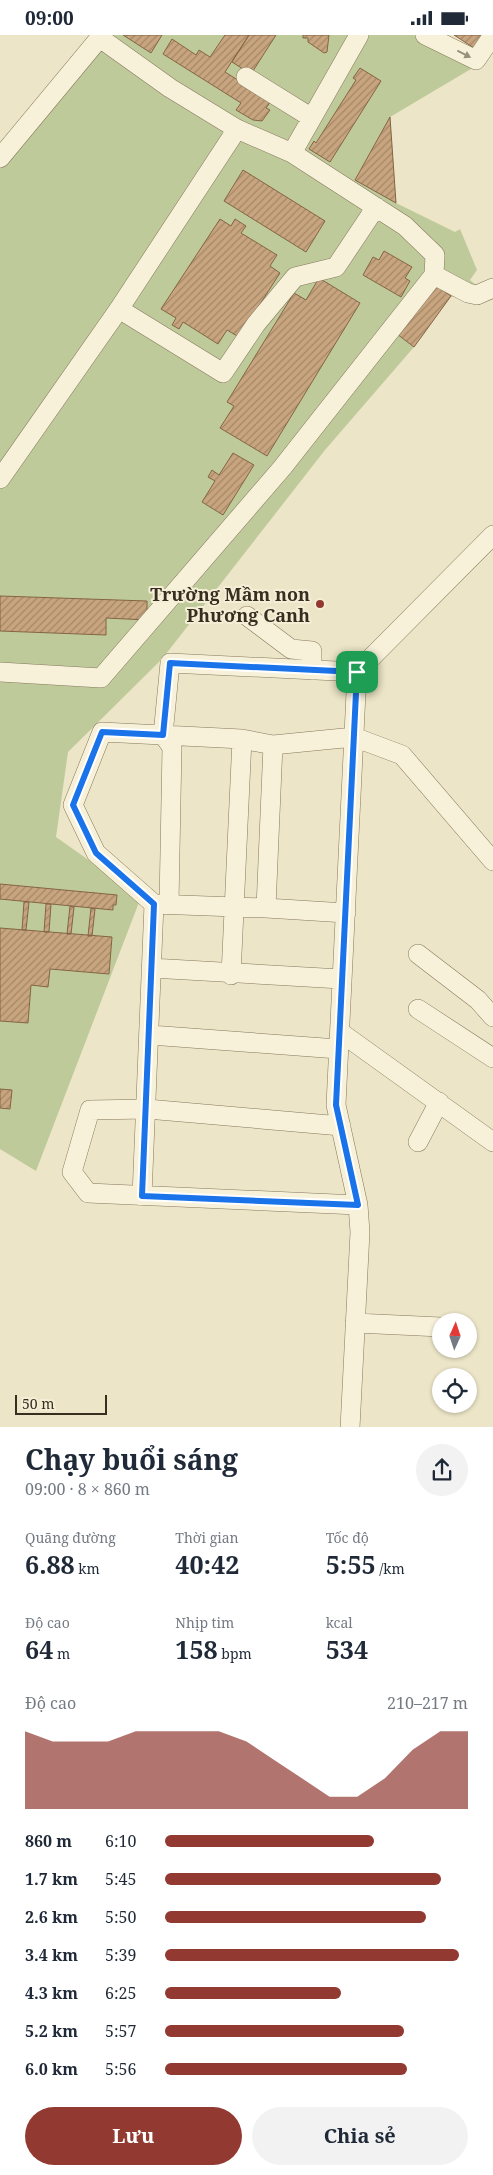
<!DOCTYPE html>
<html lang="vi">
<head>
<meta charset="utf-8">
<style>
	body { margin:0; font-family:"Noto Serif",serif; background:#f2f2f3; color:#1f2937; height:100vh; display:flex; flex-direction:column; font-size:19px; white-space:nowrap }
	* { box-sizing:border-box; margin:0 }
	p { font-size:16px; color:#747a83 }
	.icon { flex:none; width:28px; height:28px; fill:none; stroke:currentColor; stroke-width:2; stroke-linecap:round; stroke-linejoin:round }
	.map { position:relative; height:1392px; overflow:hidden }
	.panel { display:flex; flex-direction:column; background:#fff; flex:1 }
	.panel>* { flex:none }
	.needle { width:32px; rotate:3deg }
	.fabs { position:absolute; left:432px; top:1278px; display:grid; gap:10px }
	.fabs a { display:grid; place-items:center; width:45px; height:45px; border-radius:50%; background:#fff; box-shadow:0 1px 4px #0004; font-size:25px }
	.scale { position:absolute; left:15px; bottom:12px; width:92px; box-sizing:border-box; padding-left:5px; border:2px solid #382e20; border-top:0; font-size:14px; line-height:18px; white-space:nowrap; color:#382e20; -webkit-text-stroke:4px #f4eed6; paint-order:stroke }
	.pin { position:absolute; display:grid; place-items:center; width:42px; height:42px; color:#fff; margin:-21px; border-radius:10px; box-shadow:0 2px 8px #0006 }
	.round { display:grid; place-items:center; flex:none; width:52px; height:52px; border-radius:26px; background:#f2f2f3 }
	.headline { display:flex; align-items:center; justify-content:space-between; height:85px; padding:0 25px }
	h1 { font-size:28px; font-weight:700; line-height:38px }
	.figures { display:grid; grid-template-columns:repeat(3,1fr); gap:8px; height:85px; padding:5px 25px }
	.figures div { display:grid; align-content:center }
	.figures b { font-size:25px; font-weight:700 }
	.figures small { font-size:14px; font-weight:400 }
	.figures p { font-size:14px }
	.chart { height:140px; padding:10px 25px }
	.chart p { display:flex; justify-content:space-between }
	.chart svg { width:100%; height:90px; margin-top:5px; fill:#923a31; opacity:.7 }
	.button { display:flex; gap:10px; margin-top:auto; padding:10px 25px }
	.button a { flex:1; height:58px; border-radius:30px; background:#923a31; color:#fff; font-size:20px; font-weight:700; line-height:58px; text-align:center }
	.button a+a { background:#f2f2f3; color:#1f2937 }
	ul { padding:0 25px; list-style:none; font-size:16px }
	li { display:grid; grid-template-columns:80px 60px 1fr; align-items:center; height:38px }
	li i { height:12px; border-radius:6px; background:#923a31 }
	.status { display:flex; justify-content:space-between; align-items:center; height:35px; padding:0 25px; background:#fff; direction:ltr }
	.status svg { height:14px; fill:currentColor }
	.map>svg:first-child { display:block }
</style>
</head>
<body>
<div class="status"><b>09:00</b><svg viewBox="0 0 49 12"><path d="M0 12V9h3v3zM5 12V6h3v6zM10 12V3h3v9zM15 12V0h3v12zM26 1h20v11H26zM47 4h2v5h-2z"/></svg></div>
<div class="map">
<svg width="493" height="1393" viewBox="0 0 493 1393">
	<defs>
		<pattern id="building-hatch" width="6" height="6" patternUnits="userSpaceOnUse" patternTransform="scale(1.25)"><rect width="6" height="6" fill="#c8a57f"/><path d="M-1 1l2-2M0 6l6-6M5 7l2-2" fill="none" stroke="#a38768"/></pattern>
	</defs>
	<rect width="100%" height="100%" fill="#ece5c7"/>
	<path fill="#bfca9b" d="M109 0H414L476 31 390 82 396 168 455 197 460 194 477 235 470 245 476 250 465 261 450 262 414 312 325 415 162 624 68 717 56 802 141 862 36 1136 0 1114V129Z"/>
	<path fill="url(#building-hatch)" stroke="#846544" d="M123 0H162L151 18Z
		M225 0H249L225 37 271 66 266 73 270 75 262 86 253 85 236 75 241 68 163 19 172 4 196 20 199 15 210 22Z
		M249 0H276L251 39 232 27Z
		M303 0H329L327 17 324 18 308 7V3H303Z
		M454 0H482L474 13Z
		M360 33 381 46 330 127 309 114 314 106 316 108 356 45 353 43Z
		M390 82 396 168 355 145Z
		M243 135 325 186 306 217 224 166Z
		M220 184 231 191 235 184 246 191 241 198 277 220 270 231 280 238 239 302 227 295 218 309 183 287 179 294 172 290 176 283 161 274Z
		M384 216 412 232 405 243 410 246 401 262 363 240 373 222 379 225Z
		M319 243 360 268 267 421 220 393 234 371 227 367 294 258 306 265Z
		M432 248 451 261 414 312 397 299Z
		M233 418 254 430 223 480 202 467 215 446 208 442 212 435 219 440Z
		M0 561 147 566V585L106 583V600L0 596Z
		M0 849 117 860 116 870H113V875L0 864Z
		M24 867H29L26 895H22Z
		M46 869H51L49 897H44Z
		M70 871 74 872 71 899H67Z
		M91 873 95 874 92 901H88Z
		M0 893 112 902 109 939 50 934 48 952 31 950 28 988 0 986Z
		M0 1054 12 1055 10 1074 0 1073Z"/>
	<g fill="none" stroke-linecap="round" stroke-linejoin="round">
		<g stroke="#86785d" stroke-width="20">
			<path id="minor" d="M425 0 476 25 493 0
				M100 3 170 53 237 94 292 118 405 191 435 220 434 240 468 258 477 260 493 253
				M246 42 312 83
				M292 118 359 0
				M0 123 102 0
				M119 274 223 338 256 289 295 242 336 232 376 172
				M0 444 119 274 237 94
				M247 581 291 614 312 616V635
				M0 637 101 643 282 433 434 240
				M357 637 493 500
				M169 869 172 712 163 700 170 628 357 637
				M266 873 273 710
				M346 878 266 873 154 869 96 818 73 770 102 697 242 704 273 710 354 702 402 720 493 826
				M418 919 478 965 493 982
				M151 933 341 944
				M231 940 242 704
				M418 974 493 1023
				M340 997 493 1107
				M150 1000 338 1014
				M341 1091 147 1074 90 1075 72 1137 88 1158 358 1170
				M418 1107 439 1067
				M142 1161 154 869
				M355 1288 441 1292
				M350 1393 360 1197 358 1170 336 1070 357 637"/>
		</g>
		<use href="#minor" stroke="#f7f1da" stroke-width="19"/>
	</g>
	<defs><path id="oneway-solid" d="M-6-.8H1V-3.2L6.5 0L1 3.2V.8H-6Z" transform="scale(1.25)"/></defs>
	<use fill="#98907d" href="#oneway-solid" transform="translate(464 19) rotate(27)"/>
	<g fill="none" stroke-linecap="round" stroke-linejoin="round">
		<g stroke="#fff" stroke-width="10">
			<path id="route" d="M170 628 357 637 336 1070 358 1170 142 1161 154 869 96 818 73 770 102 697 163 700Z"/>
		</g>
		<use href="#route" stroke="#1a73e8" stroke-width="6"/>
	</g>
	<circle fill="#923a31" stroke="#f4eed6" stroke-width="2" cx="320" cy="569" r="5"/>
	<g text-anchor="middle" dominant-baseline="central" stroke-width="4" stroke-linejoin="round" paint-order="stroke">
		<g font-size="18" font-weight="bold" fill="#382e20" stroke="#f4eed6" text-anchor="end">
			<text x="310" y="559">Trường Mầm non<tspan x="310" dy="21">Phương Canh</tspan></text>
		</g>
	</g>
</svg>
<div class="fabs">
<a><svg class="needle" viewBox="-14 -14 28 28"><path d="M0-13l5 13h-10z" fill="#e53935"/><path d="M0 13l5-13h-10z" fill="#747a83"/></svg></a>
<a><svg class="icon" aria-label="locate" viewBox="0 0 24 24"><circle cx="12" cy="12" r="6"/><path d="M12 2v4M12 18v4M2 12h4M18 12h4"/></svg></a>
</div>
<div class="scale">50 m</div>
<div class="pin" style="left:357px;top:637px;background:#1e9e55"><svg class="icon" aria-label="arrive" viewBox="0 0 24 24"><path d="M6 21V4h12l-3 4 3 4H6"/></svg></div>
</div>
<section class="panel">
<div class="headline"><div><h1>Chạy buổi sáng</h1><p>09:00 · 8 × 860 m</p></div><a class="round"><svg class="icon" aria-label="share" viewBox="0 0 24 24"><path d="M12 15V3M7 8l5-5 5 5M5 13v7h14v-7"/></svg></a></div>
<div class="figures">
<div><p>Quãng đường</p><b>6.88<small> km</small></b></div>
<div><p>Thời gian</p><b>40:42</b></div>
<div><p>Tốc độ</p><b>5:55<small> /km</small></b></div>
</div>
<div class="figures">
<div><p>Độ cao</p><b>64<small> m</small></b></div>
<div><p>Nhịp tim</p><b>158<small> bpm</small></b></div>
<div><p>kcal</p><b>534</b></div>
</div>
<div class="chart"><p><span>Độ cao</span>210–217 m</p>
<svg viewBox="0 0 160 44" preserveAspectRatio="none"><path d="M0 44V6L10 11L20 11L30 11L40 6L50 6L60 6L70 6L80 11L90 20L100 29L110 38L120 38L130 29L140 15L150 6L160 6V44z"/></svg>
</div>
<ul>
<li><b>860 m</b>6:10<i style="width:69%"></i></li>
<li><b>1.7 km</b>5:45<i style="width:91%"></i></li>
<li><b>2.6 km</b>5:50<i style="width:86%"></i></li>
<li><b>3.4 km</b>5:39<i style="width:97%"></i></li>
<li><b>4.3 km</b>6:25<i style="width:58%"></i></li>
<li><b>5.2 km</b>5:57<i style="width:79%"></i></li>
<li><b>6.0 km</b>5:56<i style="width:80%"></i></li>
</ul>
<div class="button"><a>Lưu</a><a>Chia sẻ</a></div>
</section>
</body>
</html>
